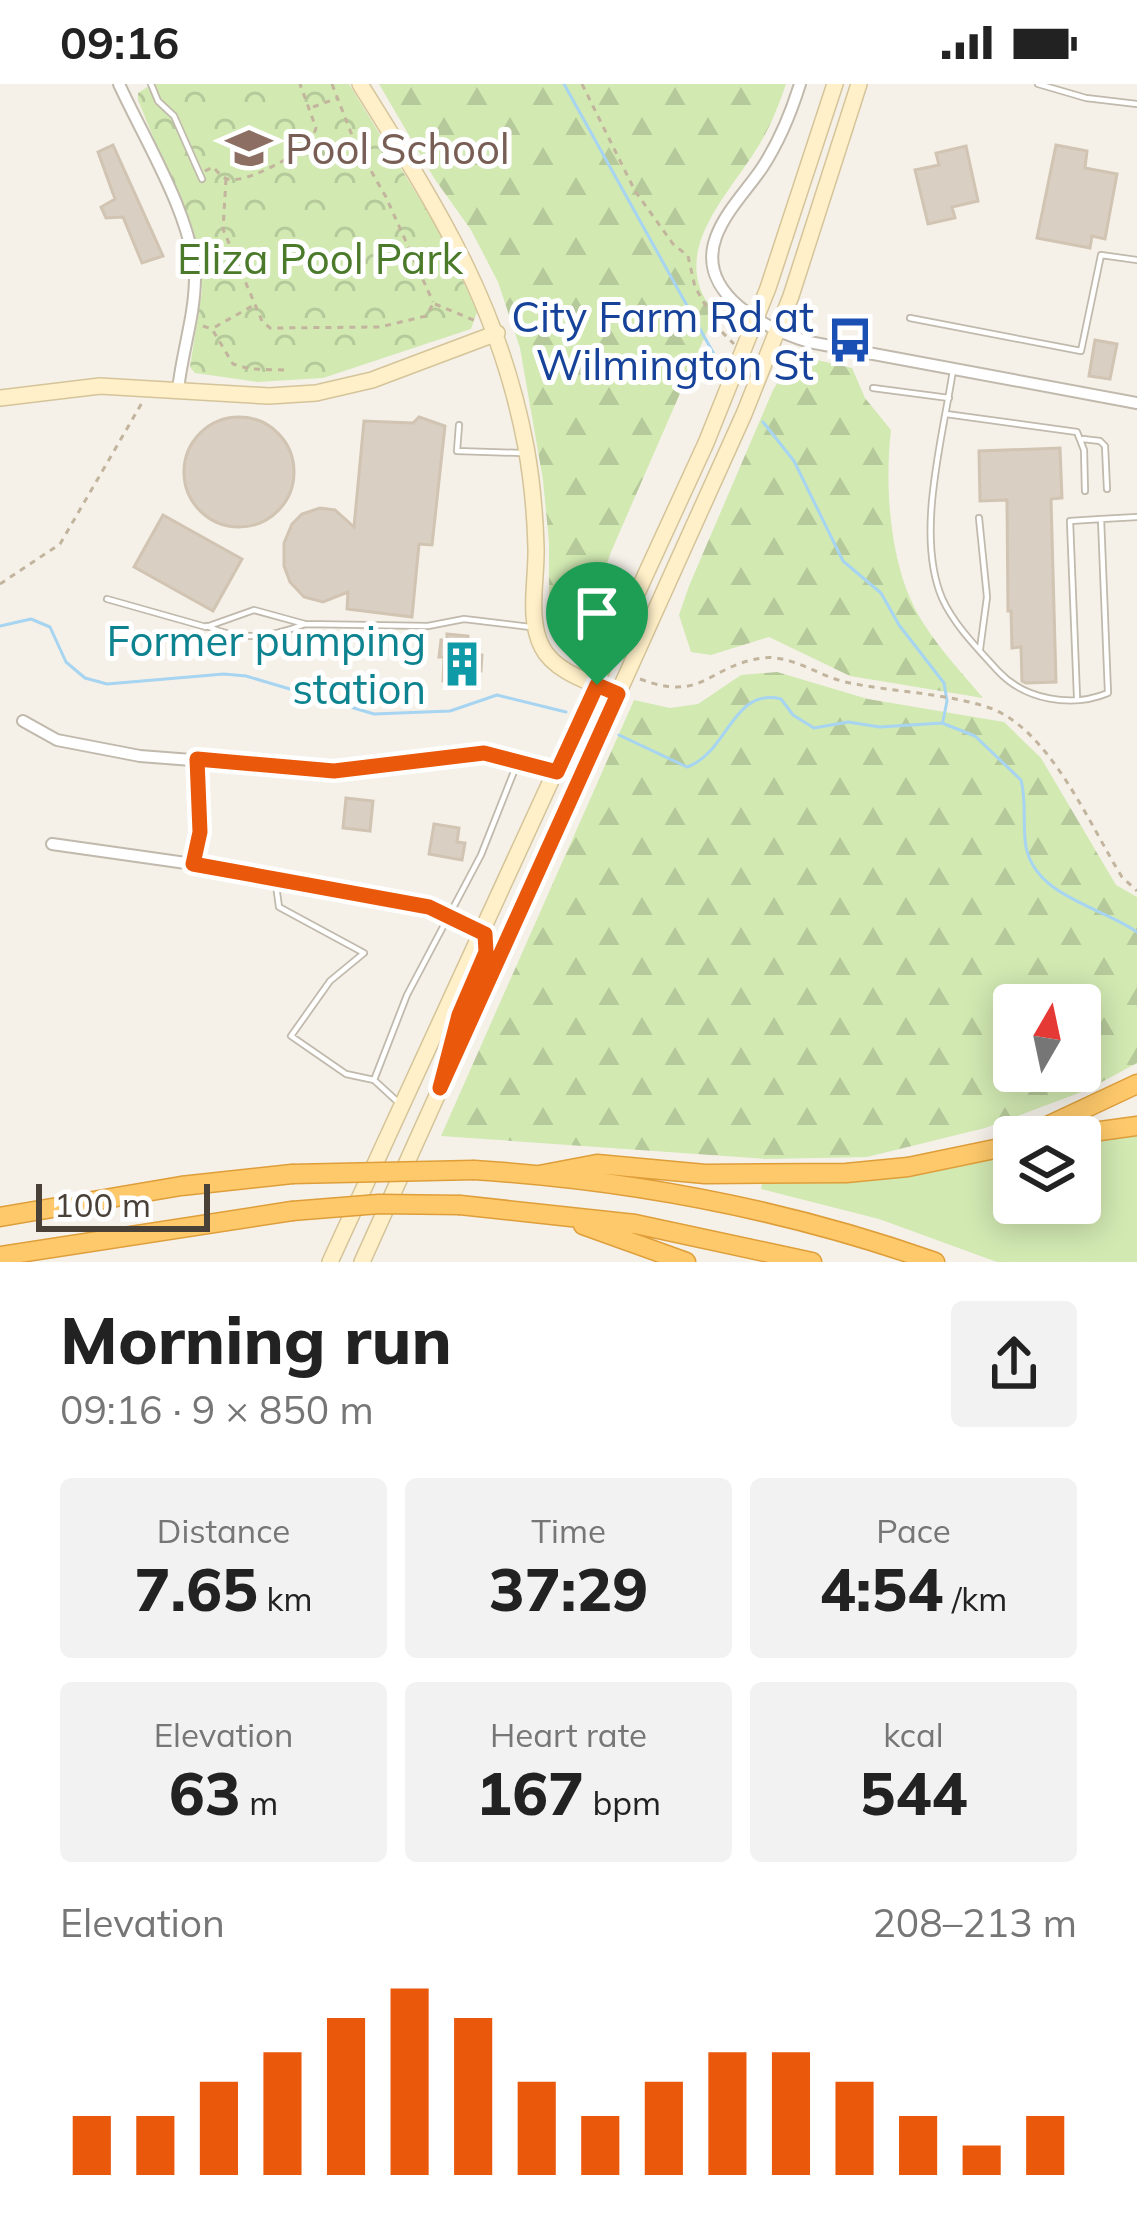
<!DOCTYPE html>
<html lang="en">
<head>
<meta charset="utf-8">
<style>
	body { margin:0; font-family:Mulish,sans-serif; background:#f2f2f2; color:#222; height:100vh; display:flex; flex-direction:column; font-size:45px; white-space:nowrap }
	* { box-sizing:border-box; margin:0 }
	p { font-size:39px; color:#767676 }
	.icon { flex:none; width:66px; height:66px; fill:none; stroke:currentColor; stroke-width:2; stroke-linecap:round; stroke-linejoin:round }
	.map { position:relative; height:1178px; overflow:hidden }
	.panel { display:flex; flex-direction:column; background:#fff; flex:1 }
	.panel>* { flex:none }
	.needle { width:78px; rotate:9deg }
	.tools { position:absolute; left:993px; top:900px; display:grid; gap:24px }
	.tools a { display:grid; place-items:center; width:108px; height:108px; border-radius:12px; background:#fff; box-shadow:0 6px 30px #0003; font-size:60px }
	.scale { position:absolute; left:36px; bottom:30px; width:174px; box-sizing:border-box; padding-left:12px; border:6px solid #494137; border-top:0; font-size:33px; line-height:42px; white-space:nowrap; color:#494137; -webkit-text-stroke:9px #fff; paint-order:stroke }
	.pin { position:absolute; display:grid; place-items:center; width:102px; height:102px; color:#fff; margin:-123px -51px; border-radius:50% 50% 50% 0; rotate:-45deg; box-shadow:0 0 12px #0007 }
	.pin .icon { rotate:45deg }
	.round { display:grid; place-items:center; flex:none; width:126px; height:126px; border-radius:12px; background:#f2f2f2 }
	.headline { display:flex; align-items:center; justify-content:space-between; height:204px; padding:0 60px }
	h1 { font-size:66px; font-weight:800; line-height:90px }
	.metrics { display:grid; grid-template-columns:repeat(3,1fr); gap:18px; height:204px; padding:12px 60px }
	.metrics div { display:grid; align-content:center; border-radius:12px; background:#f2f2f2; text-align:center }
	.metrics b { font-size:60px; font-weight:800 }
	.metrics small { font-size:33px; font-weight:400 }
	.metrics p { font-size:33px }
	.chart { height:336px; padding:24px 60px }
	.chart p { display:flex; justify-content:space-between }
	.chart svg { width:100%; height:216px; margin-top:12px; stroke:#ea580c; stroke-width:6 }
	.status { display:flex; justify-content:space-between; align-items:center; height:84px; padding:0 60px; background:#fff; direction:ltr }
	.status svg { height:33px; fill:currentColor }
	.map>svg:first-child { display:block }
</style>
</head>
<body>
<div class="status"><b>09:16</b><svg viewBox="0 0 49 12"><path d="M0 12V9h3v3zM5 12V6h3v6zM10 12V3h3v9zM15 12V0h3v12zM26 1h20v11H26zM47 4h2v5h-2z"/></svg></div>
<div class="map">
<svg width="1137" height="1178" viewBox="0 0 1137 1178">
	<defs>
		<pattern id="forest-firs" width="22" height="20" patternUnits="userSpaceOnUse" patternTransform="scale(3)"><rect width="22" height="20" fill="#d2e9b2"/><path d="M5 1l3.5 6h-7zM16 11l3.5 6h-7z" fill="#b6c99a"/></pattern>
		<pattern id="park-crowns" width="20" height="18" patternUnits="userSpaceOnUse" patternTransform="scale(3)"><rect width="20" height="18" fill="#d2e9b2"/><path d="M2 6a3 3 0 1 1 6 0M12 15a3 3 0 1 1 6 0" fill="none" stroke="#b6c99a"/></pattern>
	</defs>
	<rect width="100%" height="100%" fill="#f5f1e9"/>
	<path fill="#d2e9b2" d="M1137 1047V1178H997L879 1135 761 1105 762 1099 905 1093 1014 1070V1119H1080V1054Z"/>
	<path fill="url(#forest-firs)" fill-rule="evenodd" d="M379 0H786C778 24 768 48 754 69 723 117 667 173 715 229L611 468 574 572 555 558 549 530V458L543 396 520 264 498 198 471 146 434 94Z
		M799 272 852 284 865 314 891 346C885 397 889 466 910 514 925 550 958 584 983 614L850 592 769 553 711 571 691 568 679 531 689 502 773 306 789 280Z
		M777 588 868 615 1004 638 1041 674 1116 801 1137 813V979L1087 1006 985 1044 867 1073 767 1075 441 1052 634 616 670 624 698 620 741 591ZM1080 921V987H1014V921Z"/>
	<path fill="url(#park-crowns)" d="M152 0H349L443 153 477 228 471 245 323 294 257 298 195 289 190 283 202 207 200 168 138 16V9Z"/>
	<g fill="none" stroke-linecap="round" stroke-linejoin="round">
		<path stroke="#a6d4f1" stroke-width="3" d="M564 0 720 281
			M763 338 794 377 843 477 881 509 899 541 944 599 947 617 943 637
			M0 542 31 535 50 543 66 578 85 594 107 600 224 590 246 592 374 630 450 627 497 611 566 628
			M619 651 687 683C728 669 732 603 781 615L793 631 814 644 848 638 880 643 942 639 975 652 1021 696C1027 718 1022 741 1026 763 1036 813 1102 823 1137 848"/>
	</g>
	<path fill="#d9cfc2" stroke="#d1c4b2" stroke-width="3" d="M113 61 163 172 142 179 123 133 106 134 101 123 115 115 98 68Z
		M1056 61 1087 67 1085 84 1117 90 1105 155 1092 152 1090 164 1037 154Z
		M966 62 978 117 952 123 955 134 928 140 915 86 939 81 936 69Z
		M1095 256 1117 260 1110 295 1089 292Z
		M184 388a55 55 0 1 1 110 0a55 55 0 1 1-110 0Z
		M419 333 445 342 432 461 419 460 412 533 347 525 348 508 323 518 304 513 290 498 284 482V459L292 440 302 430 320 424 335 426 354 443 364 337 413 339Z
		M1060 364 1062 414 1051 415 1056 598 1026 599 1022 597 1021 563 1012 564 1011 527H1008L1007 416 980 417 979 367Z
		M163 431 242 475 213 527 134 483Z
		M447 550 468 552 467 569 482 571 481 587 466 586 464 599 443 597 444 573H439L441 556H447Z
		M346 714 373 717 370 747 343 744Z
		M434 740 459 744 457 758 465 759 462 776 429 770Z"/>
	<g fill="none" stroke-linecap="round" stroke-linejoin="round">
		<g stroke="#c0b9ac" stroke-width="8">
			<path id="lane" d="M151 0 158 17 174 32 202 95
				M1038 0 1086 14 1137 20
				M910 234 1081 267 1101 171 1137 176
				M953 286C943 353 915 450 942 514 954 541 978 565 998 587 1025 616 1072 624 1108 609L1101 435 1137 433
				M873 304 949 314
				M946 330 1077 348 1084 366 1085 407
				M459 341 457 367 521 369
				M1083 355 1100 357 1105 362 1107 405
				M979 434 987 513 980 565
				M107 515 206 543 254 526 305 540 428 542 464 535 530 543
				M207 542C239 558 273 553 305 540
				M1077 613 1070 437 1101 435
				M275 794 279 823 364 869 330 897 291 952 346 990 374 996 407 911 481 771 517 680
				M374 996 400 1020"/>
		</g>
		<g stroke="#c0b9ac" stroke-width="14">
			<path id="street" d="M119 0C144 55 193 133 195 193 195 231 182 268 178 306
				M800 0C791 29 779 58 762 84 747 106 725 128 716 153 695 210 766 245 809 258L1137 319
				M23 637 57 656 140 672 334 687 484 669 557 688
				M52 760 193 780 410 819 481 847
				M193 780 200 748 198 675"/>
		</g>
		<g stroke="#d5c499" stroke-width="18">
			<path id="secondary" d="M360 0C436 122 499 218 526 363 532 396 535 430 536 463 537 495 527 534 542 563 555 589 593 599 618 610
				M0 314 100 302 269 312 316 309 372 296 497 249
				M451 960 459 931 487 863 488 855 481 847
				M330 1178 706 359 768 204 835 0
				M362 1178 744 330 791 212 859 0"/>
		</g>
		<g stroke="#de9e3a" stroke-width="21">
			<path id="highway" d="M1024 1053 1137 1000
				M1057 1053 1137 1042
				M474 1086C632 1096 785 1125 935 1178
				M539 1091 597 1080 705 1090 846 1089 908 1083 1014 1061
				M460 1121 635 1140 812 1178
				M0 1133 181 1102 292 1090
				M583 1141 686 1178
				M0 1172 292 1127"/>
		</g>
		<path stroke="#c2b49d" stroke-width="3" stroke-dasharray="6 6" stroke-linecap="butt" d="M332 0 355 59 386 113 433 218
			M582 0 635 107 673 160 688 172 695 203 719 245 734 260
			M313 23 338 14
			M205 87 213 83C217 87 222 94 228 95 248 100 292 71 310 62L316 44 300 0
			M226 95 223 145 262 237 270 244 380 243 426 232 433 220
			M435 220 476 237
			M203 242 212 245 233 280 250 285 285 286
			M215 243 254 221
			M0 500 60 460 143 317
			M640 595C704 619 707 582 762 574 792 570 821 594 850 599 894 608 944 609 987 623 1049 643 1089 740 1122 793L1137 807"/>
		<use href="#lane" stroke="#fff" stroke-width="4.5"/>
		<use href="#street" stroke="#fff" stroke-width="10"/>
		<use href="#secondary" stroke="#fff0c9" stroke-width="15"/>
		<use href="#highway" stroke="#fec96b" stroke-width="18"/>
		<g stroke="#de9e3a" stroke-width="21" stroke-linecap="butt">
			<path id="highway-bridge" d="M292 1090 474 1086
				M292 1127 379 1120 460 1121"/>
		</g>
		<use href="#highway-bridge" stroke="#fec96b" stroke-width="18"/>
	</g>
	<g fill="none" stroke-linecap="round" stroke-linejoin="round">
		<g stroke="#fff" stroke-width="24">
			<path id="route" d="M597 601 618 610 440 1004 459 931 486 868 485 850 429 823 193 780 200 748 197 675 334 687 484 669 557 688Z"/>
		</g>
		<use href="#route" stroke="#ea580c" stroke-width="15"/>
	</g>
	<defs>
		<g id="school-bare" transform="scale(3.6)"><path d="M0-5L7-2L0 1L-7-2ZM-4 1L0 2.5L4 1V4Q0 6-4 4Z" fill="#8d6e63" stroke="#fff" stroke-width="2.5" paint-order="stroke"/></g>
		<g id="bus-bare" transform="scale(3.6)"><path d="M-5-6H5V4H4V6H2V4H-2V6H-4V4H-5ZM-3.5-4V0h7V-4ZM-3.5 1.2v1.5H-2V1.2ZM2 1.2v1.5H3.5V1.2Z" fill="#1a4fb4" stroke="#fff" stroke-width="2.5" paint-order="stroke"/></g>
		<g id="building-bare" transform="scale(3.6)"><path d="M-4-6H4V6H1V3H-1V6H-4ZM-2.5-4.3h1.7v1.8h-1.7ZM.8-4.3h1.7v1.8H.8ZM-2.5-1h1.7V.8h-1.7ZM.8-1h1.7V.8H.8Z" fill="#0f9aa8" stroke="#fff" stroke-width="2.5" paint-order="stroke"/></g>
	</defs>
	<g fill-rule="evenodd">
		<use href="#school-bare" x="249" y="64"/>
		<use href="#bus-bare" x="850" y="256"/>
		<use href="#building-bare" x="462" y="580"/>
	</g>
	<g text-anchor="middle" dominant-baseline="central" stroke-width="10" stroke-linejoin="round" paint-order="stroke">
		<g font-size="42" fill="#785e54" stroke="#fff" text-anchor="start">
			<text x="285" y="64">Pool School</text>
		</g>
		<g font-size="42" fill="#4b7b2a" stroke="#fff">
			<text x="320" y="174">Eliza Pool Park</text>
		</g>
		<g font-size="42" fill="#164399" stroke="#fff" text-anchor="end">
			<text x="814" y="232">City Farm Rd at<tspan x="814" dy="48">Wilmington St</tspan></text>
		</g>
		<g font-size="42" fill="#0d838f" stroke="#fff" text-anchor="end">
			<text x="426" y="556">Former pumping<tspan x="426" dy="48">station</tspan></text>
		</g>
	</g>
</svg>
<div class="tools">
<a><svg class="needle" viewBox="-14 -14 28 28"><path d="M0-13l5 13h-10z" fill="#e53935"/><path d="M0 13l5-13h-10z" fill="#767676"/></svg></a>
<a><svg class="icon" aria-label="layers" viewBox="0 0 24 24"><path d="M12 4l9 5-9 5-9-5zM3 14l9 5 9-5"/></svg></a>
</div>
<div class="scale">100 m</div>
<div class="pin" style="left:597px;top:601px;background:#1e9e55"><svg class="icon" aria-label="arrive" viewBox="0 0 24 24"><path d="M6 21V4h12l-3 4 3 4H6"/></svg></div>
</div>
<section class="panel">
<div class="headline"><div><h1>Morning run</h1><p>09:16 · 9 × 850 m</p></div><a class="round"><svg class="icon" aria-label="share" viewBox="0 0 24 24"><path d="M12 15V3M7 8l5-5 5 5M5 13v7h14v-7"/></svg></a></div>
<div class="metrics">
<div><p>Distance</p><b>7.65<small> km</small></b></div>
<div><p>Time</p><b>37:29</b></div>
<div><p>Pace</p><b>4:54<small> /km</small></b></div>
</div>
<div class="metrics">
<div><p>Elevation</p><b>63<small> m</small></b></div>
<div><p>Heart rate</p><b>167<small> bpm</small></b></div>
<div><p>kcal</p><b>544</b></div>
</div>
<div class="chart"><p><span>Elevation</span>208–213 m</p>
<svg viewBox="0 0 160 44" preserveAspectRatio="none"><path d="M5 44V32M15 44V32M25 44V25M35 44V19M45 44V12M55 44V6M65 44V12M75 44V25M85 44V32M95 44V25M105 44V19M115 44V19M125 44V25M135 44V32M145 44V38M155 44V32"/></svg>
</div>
</section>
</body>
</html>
